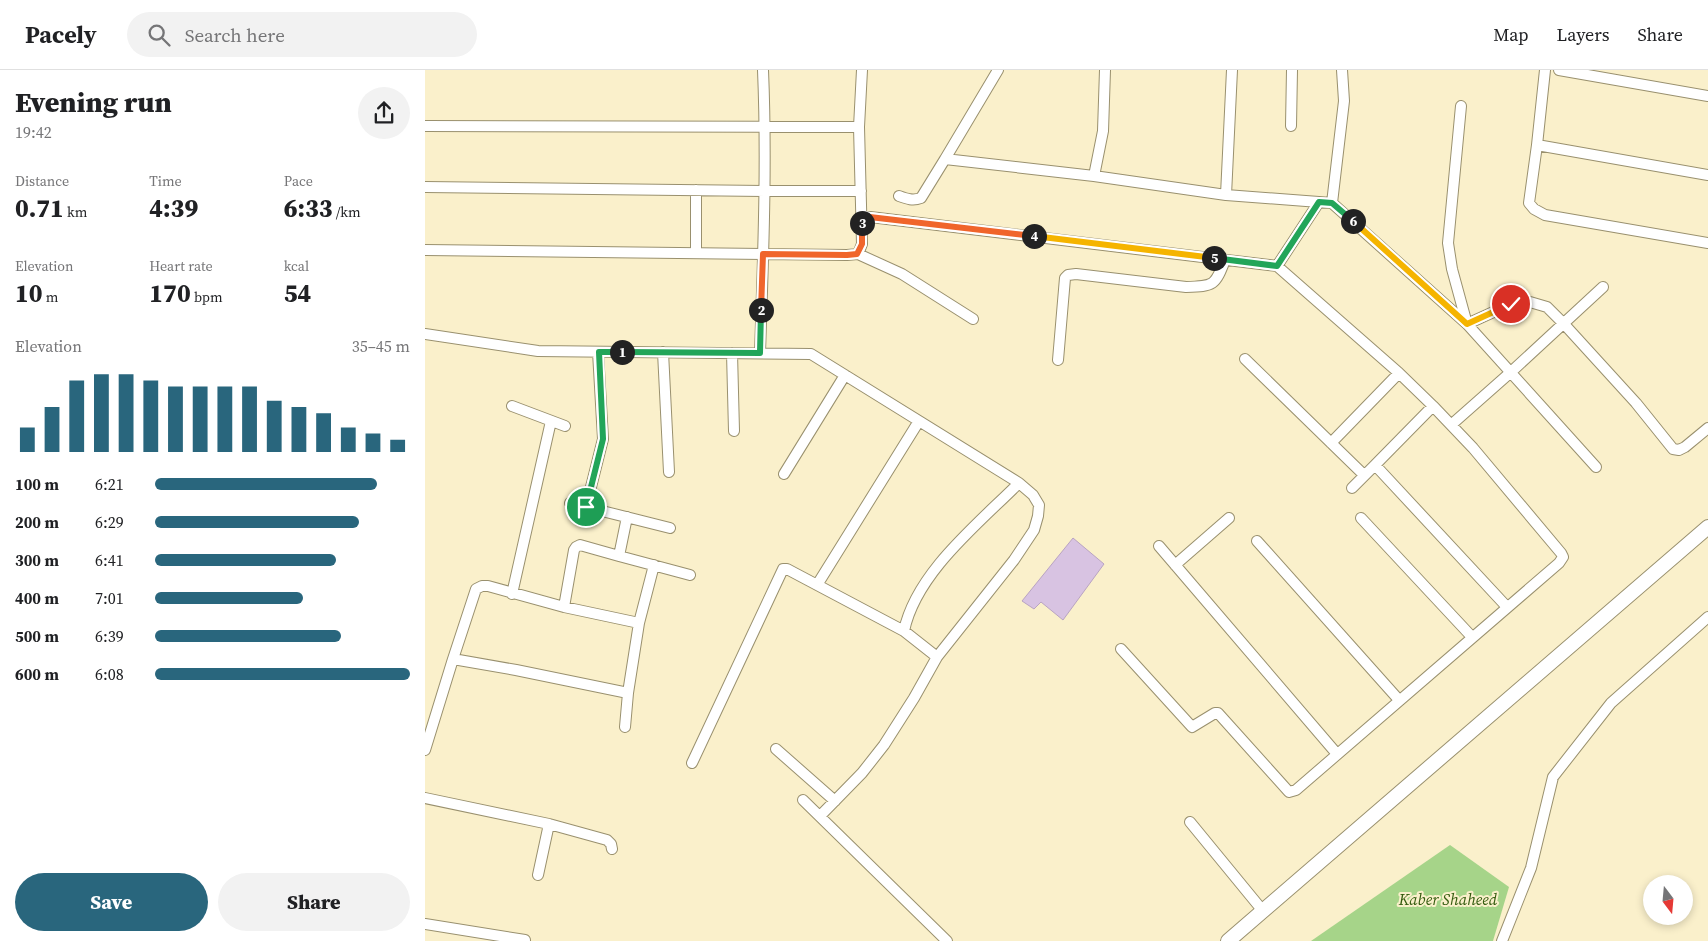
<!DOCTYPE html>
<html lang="en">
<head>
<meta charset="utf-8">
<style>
	body { margin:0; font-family:"Source Serif 4",serif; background:#f2f2f2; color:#202124; height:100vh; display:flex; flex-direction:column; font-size:19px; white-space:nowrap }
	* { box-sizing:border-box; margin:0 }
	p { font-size:16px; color:#757577 }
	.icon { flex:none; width:28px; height:28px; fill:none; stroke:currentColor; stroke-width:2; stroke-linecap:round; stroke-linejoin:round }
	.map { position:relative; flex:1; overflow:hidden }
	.details { display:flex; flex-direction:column; background:#fff; width:425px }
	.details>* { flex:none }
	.needle { width:32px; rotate:164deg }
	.controls { position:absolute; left:1218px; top:805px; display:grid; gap:10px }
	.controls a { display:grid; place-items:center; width:50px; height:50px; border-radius:50%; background:#fff; box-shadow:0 2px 8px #0003; font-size:25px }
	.pin { position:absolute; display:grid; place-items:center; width:42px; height:42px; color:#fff; margin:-21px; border:2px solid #fff; border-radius:50%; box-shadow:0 1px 5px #0007 }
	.km { position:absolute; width:25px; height:25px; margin:-12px; border-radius:50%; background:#222; color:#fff; font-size:14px; line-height:25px; text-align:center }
	.round { display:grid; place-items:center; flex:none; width:52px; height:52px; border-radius:26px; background:#f2f2f2 }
	.head { display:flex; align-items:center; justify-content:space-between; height:85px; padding:0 15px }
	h1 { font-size:28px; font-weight:800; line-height:38px }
	.stats { display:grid; grid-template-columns:repeat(3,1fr); gap:8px; height:85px; padding:5px 15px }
	.stats div { display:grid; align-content:center }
	.stats b { font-size:25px; font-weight:800 }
	.stats small { font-size:14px; font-weight:400 }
	.stats p { font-size:14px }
	.chart { height:140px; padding:10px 15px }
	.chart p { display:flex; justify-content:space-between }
	.chart svg { width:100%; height:90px; margin-top:5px; stroke:#29667d; stroke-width:6 }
	.button { display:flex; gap:10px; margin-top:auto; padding:10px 15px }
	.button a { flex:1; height:58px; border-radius:30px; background:#29667d; color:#fff; font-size:20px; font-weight:800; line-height:58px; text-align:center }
	.button a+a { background:#f2f2f2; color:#202124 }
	ul { padding:0 15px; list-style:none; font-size:16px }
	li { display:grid; grid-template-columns:80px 60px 1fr; align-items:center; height:38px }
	li i { height:12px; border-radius:6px; background:#29667d }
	header { display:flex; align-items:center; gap:30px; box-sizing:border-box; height:70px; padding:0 25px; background:#fff; border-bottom:1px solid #e0e0e0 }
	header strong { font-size:24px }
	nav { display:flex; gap:28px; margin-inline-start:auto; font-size:18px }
	.search { width:350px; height:45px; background:#f2f2f2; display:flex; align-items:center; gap:12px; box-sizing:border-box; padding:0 18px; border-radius:28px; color:#757577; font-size:19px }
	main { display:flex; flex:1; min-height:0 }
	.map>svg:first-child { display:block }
</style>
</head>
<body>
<header>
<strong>Pacely</strong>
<div class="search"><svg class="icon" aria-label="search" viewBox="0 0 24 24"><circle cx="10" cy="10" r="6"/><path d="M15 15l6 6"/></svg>Search here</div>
<nav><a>Map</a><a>Layers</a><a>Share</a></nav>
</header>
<main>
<section class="details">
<div class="head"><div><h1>Evening run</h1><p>19:42</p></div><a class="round"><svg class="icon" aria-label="share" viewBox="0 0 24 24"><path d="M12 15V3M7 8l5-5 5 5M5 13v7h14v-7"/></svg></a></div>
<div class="stats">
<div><p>Distance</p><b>0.71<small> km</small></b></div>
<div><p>Time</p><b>4:39</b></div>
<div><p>Pace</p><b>6:33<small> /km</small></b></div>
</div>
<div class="stats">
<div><p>Elevation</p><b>10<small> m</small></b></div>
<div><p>Heart rate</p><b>170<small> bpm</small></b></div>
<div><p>kcal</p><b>54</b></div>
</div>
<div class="chart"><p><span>Elevation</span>35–45 m</p>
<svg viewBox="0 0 160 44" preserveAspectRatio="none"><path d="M5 44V32M15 44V22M25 44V9M35 44V6M45 44V6M55 44V9M65 44V12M75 44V12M85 44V12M95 44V12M105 44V19M115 44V22M125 44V25M135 44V32M145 44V35M155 44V38"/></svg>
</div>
<ul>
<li><b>100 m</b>6:21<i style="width:87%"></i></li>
<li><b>200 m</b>6:29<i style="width:80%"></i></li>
<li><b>300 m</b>6:41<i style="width:71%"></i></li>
<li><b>400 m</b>7:01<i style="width:58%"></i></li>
<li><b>500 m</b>6:39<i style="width:73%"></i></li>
<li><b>600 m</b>6:08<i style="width:100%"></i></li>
</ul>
<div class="button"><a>Save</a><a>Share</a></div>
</section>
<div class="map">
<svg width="1283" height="871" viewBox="0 0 1283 871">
	<rect width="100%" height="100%" fill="#faf0cb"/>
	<path fill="#a6d489" d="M1025 775 1084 817 1068 871H886Z"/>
	<path fill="#d8c3e2" stroke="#b9a4c2" d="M648 468 679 494 638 550 616 532 609 539 597 531Z"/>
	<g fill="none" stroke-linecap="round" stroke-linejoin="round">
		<g stroke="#99906e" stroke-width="12">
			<path id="street" d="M573 0 520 89 669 106 801 125 907 133 919 31 917 0
				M1120 0 1112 75 1283 105
				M1134 0 1283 26
				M1036 36 1023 173 1027 199 1042 254 1086 234 1105 232 1122 237 1139 254 1211 333 1248 379 1254 380 1260 377 1283 358
				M0 56 434 57
				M866 56 867 0
				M1112 75 1104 133 1109 139 1120 145 1283 173
				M669 106 678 61 680 0
				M0 117 340 121H436
				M271 120V183
				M801 125 807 0
				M474 126C482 129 488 131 496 128L520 89
				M907 133 1042 254 1171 397
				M437 146 852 196 974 303 1008 336 1048 378 1136 483 1138 487 1134 493 871 720 864 722 793 643H790L767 657 696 579
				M0 180 422 185 433 184 437 174 434 57 437 0
				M433 184 477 204 548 249
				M852 196 894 132
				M0 264 113 281 386 284 594 413 608 425 614 435 613 446 609 460 589 490 512 587 489 628 459 675 437 703 395 746
				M238 282 244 402
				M307 283 309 361
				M335 283C338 189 342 95 338 0
				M820 289 939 405
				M633 290 640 208 643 205 651 204 761 217C789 216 790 216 800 190
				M87 336 140 356
				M1008 336 950 395 1082 537
				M1026 355 1086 302 1178 217
				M906 373 974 303
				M359 404 420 305
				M927 418 950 395
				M145 433 161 437 178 369 173 282
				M161 437 245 458
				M202 447 194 486 265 505
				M936 448 1047 567
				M832 471 974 630
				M734 476 912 684
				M750 495 804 448
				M392 515 494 351
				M87 524 126 351
				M139 537 149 480 151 477 155 475 194 486
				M479 561C491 503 553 454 594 413
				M203 623 91 600 28 589 51 519 57 516H63L139 537 214 553 229 495
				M200 657 203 623 214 553
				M351 679 410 731
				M0 680 28 589
				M267 693 358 499H362L479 561 512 587
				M0 728 124 754 182 770 186 774 187 779
				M378 730 522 871
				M765 752 838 841
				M113 805 124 754
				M0 854 100 870
				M1077 871 1106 798 1128 707 1186 633 1283 547"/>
		</g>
		<g stroke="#99906e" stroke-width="16">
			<path id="secondary" d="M803 871 1283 457"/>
		</g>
		<use href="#street" stroke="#fff" stroke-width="10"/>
		<use href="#secondary" stroke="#fff" stroke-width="14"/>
	</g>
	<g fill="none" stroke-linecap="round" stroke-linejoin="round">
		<g stroke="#fff" stroke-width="10">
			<path id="split-1" d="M161 437 178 369 174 282H197"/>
		</g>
		<g stroke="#fff" stroke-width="10">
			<path id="split-2" d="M197 282 335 283 336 240"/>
		</g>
		<g stroke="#fff" stroke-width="10">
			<path id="split-3" d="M336 240 338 184 422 185 432 184 437 174V153"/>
		</g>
		<g stroke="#fff" stroke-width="10">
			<path id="split-4" d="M437 153 436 146 609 166"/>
		</g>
		<g stroke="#fff" stroke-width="10">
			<path id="split-5" d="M609 166 789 188"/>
		</g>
		<g stroke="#fff" stroke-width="10">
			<path id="split-6" d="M789 188 852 196 894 132 907 133 928 151"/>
		</g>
		<g stroke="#fff" stroke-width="10">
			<path id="split-7" d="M928 151 1042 254 1086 234"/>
		</g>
		<use href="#split-1" stroke="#22a559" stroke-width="6"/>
		<use href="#split-2" stroke="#22a559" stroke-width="6"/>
		<use href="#split-3" stroke="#f0652b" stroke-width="6"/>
		<use href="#split-4" stroke="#f0652b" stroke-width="6"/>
		<use href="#split-5" stroke="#f5b400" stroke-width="6"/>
		<use href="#split-6" stroke="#22a559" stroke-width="6"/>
		<use href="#split-7" stroke="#f5b400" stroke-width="6"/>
	</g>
	<g text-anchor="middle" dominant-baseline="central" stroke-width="4" stroke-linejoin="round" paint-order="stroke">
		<g font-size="16" font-style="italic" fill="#345c0f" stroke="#faf0cb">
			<text x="1023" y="829">Kaber Shaheed</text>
		</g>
	</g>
</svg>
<div class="controls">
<a><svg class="needle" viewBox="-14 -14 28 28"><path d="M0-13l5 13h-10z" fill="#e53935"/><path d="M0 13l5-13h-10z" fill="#757577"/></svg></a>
</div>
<div class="pin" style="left:161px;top:437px;background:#1e9e55"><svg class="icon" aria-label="arrive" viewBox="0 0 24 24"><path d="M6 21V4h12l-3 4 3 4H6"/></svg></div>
<div class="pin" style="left:1086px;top:234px;background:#d93025"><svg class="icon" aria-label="check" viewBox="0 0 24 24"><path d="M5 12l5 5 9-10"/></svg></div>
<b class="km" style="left:197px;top:282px">1</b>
<b class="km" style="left:336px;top:240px">2</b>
<b class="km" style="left:437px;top:153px">3</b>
<b class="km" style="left:609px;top:166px">4</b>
<b class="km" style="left:789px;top:188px">5</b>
<b class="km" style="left:928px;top:151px">6</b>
</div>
</main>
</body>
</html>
